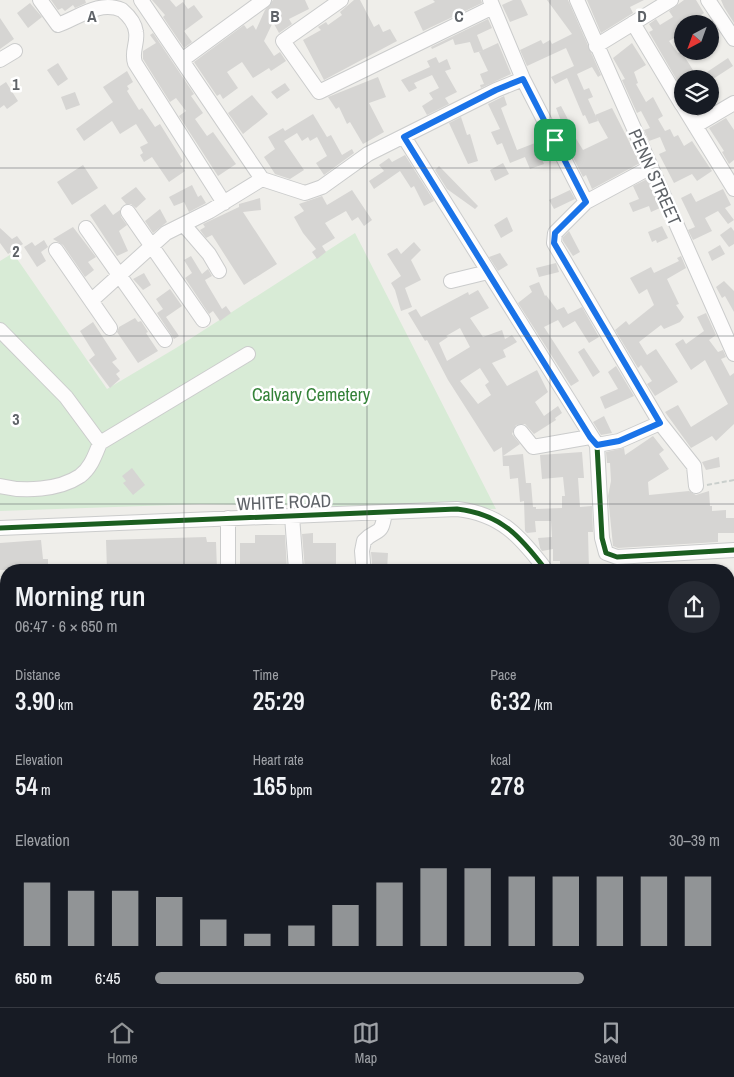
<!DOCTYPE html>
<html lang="en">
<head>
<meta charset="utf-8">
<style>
	body { margin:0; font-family:"Archivo Narrow",sans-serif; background:#242831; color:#f1f3f6; height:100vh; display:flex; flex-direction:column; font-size:19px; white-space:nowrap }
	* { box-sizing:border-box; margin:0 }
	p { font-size:16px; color:#9ea1a6 }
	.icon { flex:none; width:28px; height:28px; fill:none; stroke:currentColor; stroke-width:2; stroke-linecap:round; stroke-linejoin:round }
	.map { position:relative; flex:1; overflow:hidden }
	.details { position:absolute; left:0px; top:564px; width:735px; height:444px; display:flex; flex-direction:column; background:#171b24; border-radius:20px 20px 0 0; box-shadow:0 1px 4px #0004 }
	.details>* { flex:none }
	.needle { width:32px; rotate:221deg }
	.buttons { position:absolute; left:674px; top:15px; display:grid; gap:10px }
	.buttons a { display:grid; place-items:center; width:45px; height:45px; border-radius:50%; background:#171b24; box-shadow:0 1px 4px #0004; font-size:25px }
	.pin { position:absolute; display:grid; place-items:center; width:42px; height:42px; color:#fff; margin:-21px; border-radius:10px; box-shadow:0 2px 8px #0006 }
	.round { display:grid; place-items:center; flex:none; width:52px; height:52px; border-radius:26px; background:#242831 }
	.overview { display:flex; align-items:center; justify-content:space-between; height:85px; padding:0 15px }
	h1 { font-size:28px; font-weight:600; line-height:38px }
	.metrics { display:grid; grid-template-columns:repeat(3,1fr); gap:8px; height:85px; padding:5px 15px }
	.metrics div { display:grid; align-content:center }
	.metrics b { font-size:25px; font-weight:600 }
	.metrics small { font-size:14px; font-weight:400 }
	.metrics p { font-size:14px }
	.chart { height:140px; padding:10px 15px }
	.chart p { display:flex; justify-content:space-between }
	.chart svg { width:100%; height:90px; margin-top:5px; stroke:#919496; stroke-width:6 }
	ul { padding:0 15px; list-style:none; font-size:16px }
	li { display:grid; grid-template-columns:80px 60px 1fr; align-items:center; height:38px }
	li i { height:12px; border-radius:6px; background:#919496 }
	.dock { display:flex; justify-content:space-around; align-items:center; height:70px; border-top:1px solid #363941; background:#171b24; font-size:14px; color:#9ea1a6 }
	.dock a { display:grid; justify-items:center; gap:2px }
	.dock .selected { color:#919496 }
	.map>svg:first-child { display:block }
</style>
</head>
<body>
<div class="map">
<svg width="734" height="1007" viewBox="0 0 734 1007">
	<rect width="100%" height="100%" fill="#efeeea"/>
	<path fill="#d8ebd6" d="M355 233 496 509 200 504 0 511V261L13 253 107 389 176 348Z
		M729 770 734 776V840L729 845Z"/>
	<path fill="#d6d5d3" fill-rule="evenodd" d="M51 0H85L86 3 75 8 73 5 65 11 62 8 58 10Z
		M152 0H170L176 7 183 2 188 9 194 5 203 17 184 31 192 42 184 48 163 17 165 15Z
		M273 0H305L309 9 289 19 292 24 279 33 273 22 264 41 274 56 280 52 286 61 271 71 269 68 253 78 242 62 227 72 238 88 223 99 220 94 217 96 194 62 244 25 247 29 253 25 256 30 265 10Z
		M354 0H360L374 27 379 24 383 32 390 29 397 41 324 80 303 40 321 30 318 27 326 22 328 25 342 15 340 12Z
		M433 0H481L482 3 423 31 414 12 435 2Z
		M513 0H521L528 15 510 22 502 5Z
		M547 0H568L601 75 598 77 592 67 577 74 584 90 589 88 593 97 588 99 598 121 589 124 585 115 583 116 567 78 555 84 551 77 574 66 566 48 527 66 520 50 541 40 543 44 550 40 552 44 572 34Z
		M587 0H644L630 7 633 13 601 33Z
		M684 0H696L704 13 687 24H682V27L678 30 681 34 669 41 678 53 681 51 698 78 728 58 733 66 713 79H682V89L649 32 653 30 649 24 656 19 660 25 673 17 669 11Z
		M721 0H734V23L724 7Z
		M30 3 42 17 28 28 17 13Z
		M0 18 14 39 0 49Z
		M488 19 492 28 477 35 483 50 498 43 511 74 481 88 480 85 484 84 480 74 488 71 479 52 482 51 474 53 470 42 455 45 453 39 432 49 431 47Z
		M153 33 194 94 191 96 203 113 195 119 207 136 213 132 236 164 218 176 179 116 186 111 176 98 170 102 143 59V51L156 43 150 35Z
		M632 43 646 65 634 72 638 83 636 84 646 102 653 97 663 116 658 119 665 131 670 129 674 137 678 135 684 146 692 141 712 171 697 181 692 174 674 183 659 154 666 151 660 137 649 141 644 130 650 128 641 111 637 113 622 80 625 79 613 58Z
		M436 57 439 63 447 59 451 69 445 71 457 92 445 98 449 104 427 115 422 106 433 99 429 93 439 88 432 75 414 83 417 88 409 92 401 80 430 67 427 61Z
		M58 63 68 79 58 86 47 70Z
		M127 71 133 82 127 86 129 89 127 91 139 110 142 108 155 127 160 124 183 161 180 164 185 171 169 182 152 157 144 162 140 155 143 153 140 147 148 143 136 124 120 134 112 121 84 141 76 129 113 102 103 87Z
		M378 77 386 97 369 103 384 132 363 144 350 122 347 124 339 107 336 109 328 97Z
		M6 82 18 101 7 109 4 105 0 108V86Z
		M285 83 290 90 277 99 271 92Z
		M75 92 80 105 66 110 61 97Z
		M252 95 268 114 243 134 228 113Z
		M504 96 507 105 501 108 517 150 535 143 544 164 530 169 525 157 510 163 502 143 497 145 491 132 500 129 488 104Z
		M561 106 574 131 572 132 583 150 608 138 595 115 612 108 640 163 592 189 586 175 583 177 560 132 562 131 560 128 563 126 556 108Z
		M313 114 327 137 331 135 342 155 352 149 354 153 324 175 316 163 327 156 317 137 310 141 308 137 302 141 297 133 284 141 304 170 290 179 275 174 264 157 275 149 268 137 283 128 285 131Z
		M461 117 467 135 470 134 478 161 468 164 449 123Z
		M726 118 734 130V160L729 164 722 152 724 151 709 128Z
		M405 155 434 201 424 206 414 186 411 188 400 171 374 189 369 181 384 171 379 165 389 158 392 162Z
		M503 163 509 174 495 181 490 170Z
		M83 165 98 188 72 205 57 182Z
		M439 166 478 206 475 209 447 189 435 170Z
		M647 179 660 208 651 212 649 206 633 212 629 203 639 199 633 186Z
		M192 185 198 197 201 195 206 203 189 212 184 202 174 206 169 197Z
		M136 187 146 199 136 208 131 204H126L121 198Z
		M723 189 731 205 725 208 734 220 728 224 718 211 705 218 712 231 693 240 688 230 695 227 681 198 691 193 696 202Z
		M352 190 372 220 364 226 358 217 352 221 346 211 325 223 335 238 322 246 326 252 317 259 312 252 316 249 303 233 294 217 304 211 299 204 322 196 327 205Z
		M570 190 575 199 554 209 549 200Z
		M260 198 261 210 243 212 277 264 244 285 212 235 206 238 200 230 205 227 203 224 239 207V204Z
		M105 204 113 215 120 210 121 217 127 225 119 231 128 251 117 256 90 215Z
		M160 209 167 222 153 233 145 221Z
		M507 217 513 231 501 238 494 225Z
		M662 226 668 238 657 243 656 240 652 242 648 232Z
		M73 227 96 257 88 262 94 270 85 277 63 245 53 239Z
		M731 227 734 231V244L729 247 720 235Z
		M0 228 12 239 17 236 23 244 8 254 0 243Z
		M569 231 580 252 573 256 563 241V237Z
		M44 240 48 247 41 252 46 261 37 267 24 247 32 242 35 246Z
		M414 242 421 250 411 260 421 280 405 288 412 307 401 311 395 290 391 283 401 276 387 254 397 248 401 254Z
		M720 245 725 254 712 261 708 252Z
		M500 253 508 265 498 271 489 257Z
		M191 256 202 274 208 269 212 276 205 280 207 284 222 309 226 306 231 313 220 321 213 311 209 314 185 278 192 273 184 260Z
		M681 256 686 268 667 279 679 304 676 305 684 317 680 322 664 329 661 325 639 342 647 355 656 349 678 382 655 396 647 384 652 381 641 365 638 368 615 330 626 321 629 325 654 305 647 289 639 294 630 278 651 267 654 273 679 261 677 258Z
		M556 263 559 272 539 277 536 268Z
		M144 273 151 285 143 290 133 279Z
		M724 281 734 291V312L725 296 722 298 716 287Z
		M539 282 545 296 546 295 557 310 564 307 568 314 582 307 599 337 589 343 575 321 563 328 558 320 544 327 579 381 571 386 518 303 532 292 529 286Z
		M170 289 182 306 166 317 179 336 174 339 157 313 163 309 156 299Z
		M478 290 489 308 470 318 483 337 502 330 505 339 512 335 517 342 503 350 506 357 492 363 507 386 537 370 548 392 535 402 544 416 558 406 562 413 555 418 556 420 534 434 525 424 516 425 512 434 520 444 503 456 523 454 526 483H531L533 507H536V509L562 508V496H565L563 477 542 479 540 455 582 452 584 478H578L580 507 592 506 593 532H588L589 570H560V561H553V549L542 551 540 548 538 538 552 537 551 521H535L536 532 527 533 525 531 524 501 520 502 518 478 510 479 509 466H503L502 447 494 452 448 380 427 340 425 341 408 313 416 309 421 317 468 292 469 295ZM460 328 470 347 447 361 439 343 448 337 446 336ZM480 368 489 382 485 385 491 395 478 404 460 381Z
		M706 313 716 335 709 340 718 352 723 350 726 357 721 359 730 376 734 373V424L716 441 712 436 691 448 665 412 678 405 691 427 728 404 705 360 691 370 675 344 683 339 686 344 704 331 697 317Z
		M135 318 138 322 141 321 148 332 146 333 158 351 138 363 117 332 119 327Z
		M93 322 117 359 112 362 120 371 116 374 120 379 110 388 89 360 95 355 80 331Z
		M584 348 600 372 593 377 578 352Z
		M616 366 634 396 605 409 600 397 618 389 608 372Z
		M604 416 612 433 601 435 593 422Z
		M653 436 664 450 659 454 669 469 648 482 649 495 689 491 696 495 709 491 710 506H712V511L726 510V518H734V533H718V542L618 548 613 546 608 496 611 481 610 463H607L606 452 624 448 625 455Z
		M719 457 720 467 706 470 702 462Z
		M132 468 145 485 133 495 123 483 126 481 122 476Z
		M313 533V543H336V570H305L302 534Z
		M255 535H285L287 570 240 569V543H255Z
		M206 537 207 542H216L217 570H147L146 567H139L107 570 106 540Z
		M41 540 43 559H48V570H0V543Z
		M371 552 388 553 387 570H368L372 563Z"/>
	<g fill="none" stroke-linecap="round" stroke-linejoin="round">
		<g stroke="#cbcccc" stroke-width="16">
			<path id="minor" d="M40 0 58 25C78 18 99 0 122 10 129 16 135 23 136 32 138 43 131 52 135 63L224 203
				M341 0 283 41 319 92 493 7
				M490 0 523 79 586 202 651 167
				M577 0 734 354
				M708 0 734 39
				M633 23 682 105
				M596 46 671 0
				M0 60 15 51
				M182 60 264 0
				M683 106 734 189
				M695 126 734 103
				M404 137 597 445 602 538 606 553 617 557 734 550
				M262 179 305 193 322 187 368 154 496 90 523 79
				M586 202 555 233 554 243 660 423 694 466 696 486
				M128 212 203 320
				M184 225 209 254 219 271
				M86 228 165 340
				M56 250 110 328
				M451 281 488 272
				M92 300 166 233 210 211 262 179 141 0
				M0 330 66 397 100 443
				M521 432 533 447 590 437
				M597 445 619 441 660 423
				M0 486C24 492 59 490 80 476 91 468 95 455 100 443L248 354
				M292 516 296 570
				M0 528 457 509C501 514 520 536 546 570
				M363 563 362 551 364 541C378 526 381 539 385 512
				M228 570V518
				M729 644H734
				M729 669H734
				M729 719 734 725
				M0 741 6 747
				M0 913 6 906
				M0 971 6 977
				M245 1001 250 1007
				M357 1001 362 1007
				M494 1001 506 1007
				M642 1001V1007
				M164 1007 170 1001
				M416 1007 419 1001
				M437 1007 440 1001
				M535 1007 538 1001"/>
		</g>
		<path stroke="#cacfcc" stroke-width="2" stroke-dasharray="5 2.5" stroke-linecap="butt" d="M707 485 734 480"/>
		<use href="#minor" stroke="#fdfcfc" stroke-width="14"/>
		<g stroke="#fff" stroke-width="8">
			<path id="cycleway" d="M404 137 597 445 602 538 606 553 617 557 734 550
				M0 528 457 509C501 514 520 536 546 570"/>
		</g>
		<use href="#cycleway" stroke="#1b5e20" stroke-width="5"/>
	</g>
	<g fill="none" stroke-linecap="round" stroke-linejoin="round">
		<g stroke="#fff" stroke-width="10">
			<path id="route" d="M523 79 586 202 555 233 554 243 660 423 619 441 597 445 590 437 404 137 496 90Z"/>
		</g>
		<use href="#route" stroke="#1a73e8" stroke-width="6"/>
	</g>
	<path fill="none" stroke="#5f6368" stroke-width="1" stroke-opacity="0.55" d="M184 0V570M367 0V570M550 0V570M0 168H734M0 336H734M0 504H734M0 671H6M729 671H734M0 839H6M729 839H734M184 1001V1007M367 1001V1007M550 1001V1007"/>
	<g text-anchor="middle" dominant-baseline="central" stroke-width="5" stroke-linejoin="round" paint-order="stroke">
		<g font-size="18" fill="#5f6368" stroke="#fff">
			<text transform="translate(655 177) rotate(66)">PENN STREET</text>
			<text transform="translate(284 502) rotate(-2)">WHITE ROAD</text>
		</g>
		<g font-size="18" fill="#348238" stroke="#fff">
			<text x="311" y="394">Calvary Cemetery</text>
		</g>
	</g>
	<g font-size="16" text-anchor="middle" font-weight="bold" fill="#5f6368" stroke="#fff" stroke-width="5" stroke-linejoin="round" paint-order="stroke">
		<text x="92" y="22">A</text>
		<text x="275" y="22">B</text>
		<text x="459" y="22">C</text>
		<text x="642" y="22">D</text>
		<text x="16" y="90">1</text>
		<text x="16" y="257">2</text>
		<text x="16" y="425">3</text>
	</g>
</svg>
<div class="buttons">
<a><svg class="needle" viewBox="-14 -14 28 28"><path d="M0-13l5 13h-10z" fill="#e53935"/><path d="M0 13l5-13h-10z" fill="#9ea1a6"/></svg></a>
<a><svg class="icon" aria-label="layers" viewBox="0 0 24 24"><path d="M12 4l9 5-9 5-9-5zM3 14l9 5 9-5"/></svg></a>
</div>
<div class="pin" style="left:555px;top:140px;background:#1e9e55"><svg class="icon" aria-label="arrive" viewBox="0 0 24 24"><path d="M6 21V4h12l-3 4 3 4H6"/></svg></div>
<section class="details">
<div class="overview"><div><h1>Morning run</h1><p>06:47 · 6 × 650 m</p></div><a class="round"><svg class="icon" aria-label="share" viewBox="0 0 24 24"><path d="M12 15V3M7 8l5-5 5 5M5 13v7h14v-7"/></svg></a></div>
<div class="metrics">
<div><p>Distance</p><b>3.90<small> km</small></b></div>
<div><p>Time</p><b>25:29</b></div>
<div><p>Pace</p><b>6:32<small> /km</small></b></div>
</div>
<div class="metrics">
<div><p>Elevation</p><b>54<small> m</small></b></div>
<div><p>Heart rate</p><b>165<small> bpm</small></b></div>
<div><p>kcal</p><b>278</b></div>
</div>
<div class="chart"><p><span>Elevation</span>30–39 m</p>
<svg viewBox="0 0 160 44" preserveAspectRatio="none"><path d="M5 44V13M15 44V17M25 44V17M35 44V20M45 44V31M55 44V38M65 44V34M75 44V24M85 44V13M95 44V6M105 44V6M115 44V10M125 44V10M135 44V10M145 44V10M155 44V10"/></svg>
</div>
<ul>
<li><b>650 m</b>6:45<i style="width:76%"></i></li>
</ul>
</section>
</div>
<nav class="dock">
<a class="selected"><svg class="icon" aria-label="home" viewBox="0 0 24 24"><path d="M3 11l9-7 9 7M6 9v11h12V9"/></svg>Home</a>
<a><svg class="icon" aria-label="map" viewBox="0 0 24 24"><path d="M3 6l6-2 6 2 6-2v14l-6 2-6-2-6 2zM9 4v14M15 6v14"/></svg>Map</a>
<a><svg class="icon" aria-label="saved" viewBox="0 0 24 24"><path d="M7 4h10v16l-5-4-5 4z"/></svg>Saved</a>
</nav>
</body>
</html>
